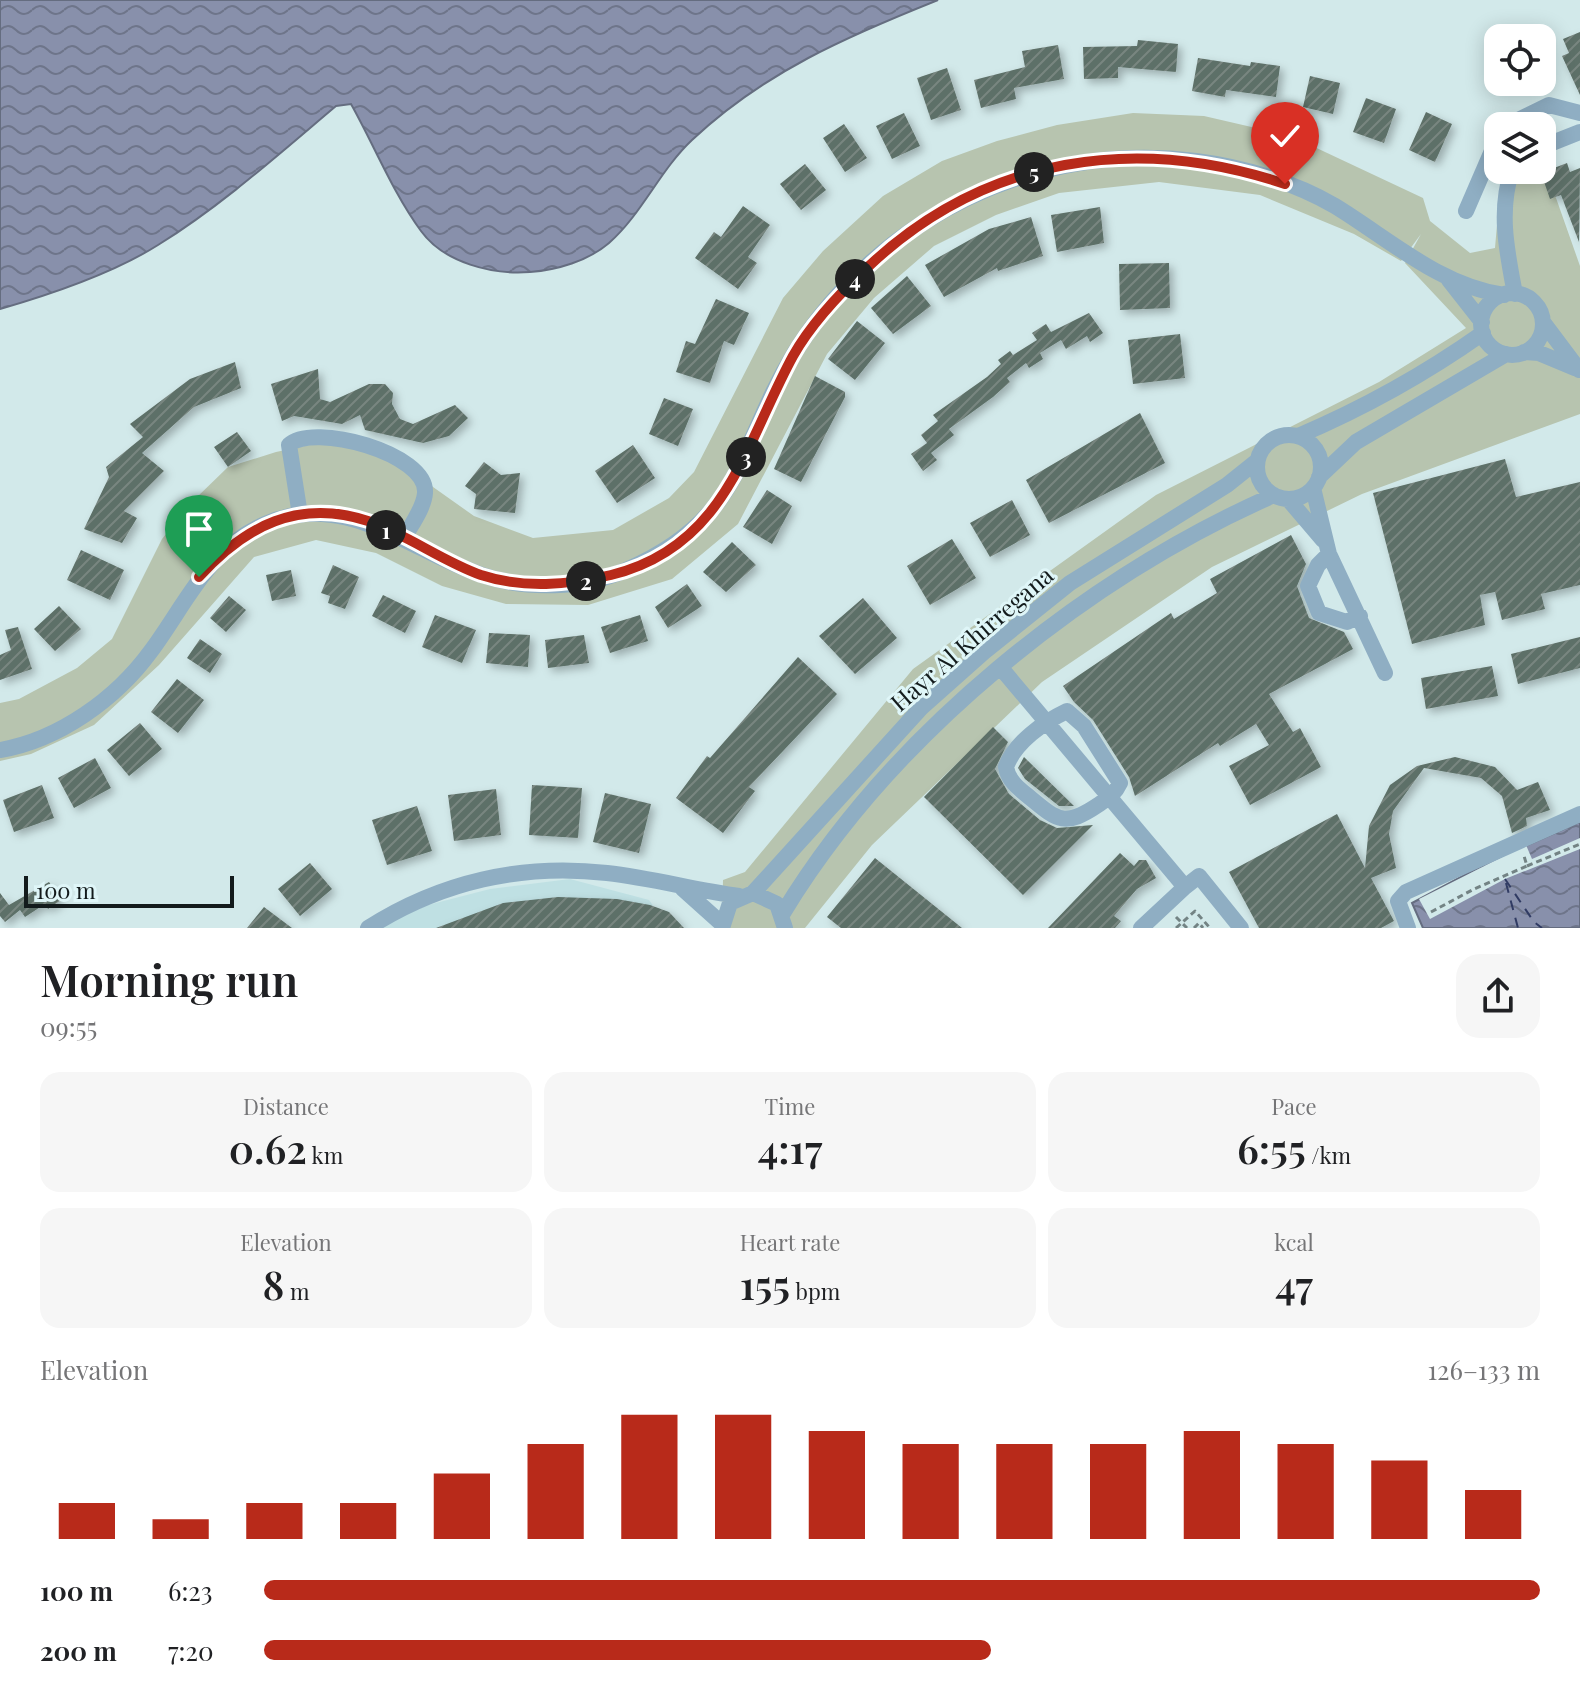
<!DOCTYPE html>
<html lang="en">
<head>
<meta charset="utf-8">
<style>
	body { margin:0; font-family:"Playfair Display",serif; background:#f6f6f6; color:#202124; height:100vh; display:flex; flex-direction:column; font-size:30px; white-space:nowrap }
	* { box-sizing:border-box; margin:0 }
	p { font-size:26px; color:#757577 }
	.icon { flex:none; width:44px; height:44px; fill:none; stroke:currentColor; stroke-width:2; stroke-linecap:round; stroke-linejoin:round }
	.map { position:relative; height:928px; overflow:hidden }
	.panel { display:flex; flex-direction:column; background:#fff; flex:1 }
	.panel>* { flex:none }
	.tools { position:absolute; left:1484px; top:24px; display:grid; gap:16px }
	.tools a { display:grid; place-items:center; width:72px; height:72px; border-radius:16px; background:#fff; box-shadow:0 4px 20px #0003; font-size:40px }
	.scale { position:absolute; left:24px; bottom:20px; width:210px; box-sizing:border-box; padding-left:8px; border:4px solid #131b1c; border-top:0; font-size:22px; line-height:28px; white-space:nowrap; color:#131b1c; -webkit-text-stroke:6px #dff6f8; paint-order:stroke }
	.pin { position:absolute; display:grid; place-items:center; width:68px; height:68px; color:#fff; margin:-82px -34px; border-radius:50% 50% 50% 0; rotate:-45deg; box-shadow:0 0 8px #0007 }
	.pin .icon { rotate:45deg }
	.km { position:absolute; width:40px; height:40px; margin:-20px; border-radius:50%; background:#222; color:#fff; font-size:22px; line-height:40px; text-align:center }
	.round { display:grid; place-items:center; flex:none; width:84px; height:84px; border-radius:24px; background:#f6f6f6 }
	.headline { display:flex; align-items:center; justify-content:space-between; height:136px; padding:0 40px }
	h1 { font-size:44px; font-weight:600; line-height:60px }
	.stats { display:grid; grid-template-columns:repeat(3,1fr); gap:12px; height:136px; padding:8px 40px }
	.stats div { display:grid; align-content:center; border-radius:20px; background:#f6f6f6; text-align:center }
	.stats b { font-size:40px; font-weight:600 }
	.stats small { font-size:22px; font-weight:400 }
	.stats p { font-size:22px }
	.chart { height:224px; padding:16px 40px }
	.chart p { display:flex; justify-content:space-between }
	.chart svg { width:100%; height:144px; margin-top:8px; stroke:#b82a1a; stroke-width:6 }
	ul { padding:0 40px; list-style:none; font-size:26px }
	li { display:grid; grid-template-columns:128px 96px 1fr; align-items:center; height:60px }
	li i { height:20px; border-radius:10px; background:#b82a1a }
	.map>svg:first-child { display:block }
</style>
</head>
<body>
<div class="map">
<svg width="1580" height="928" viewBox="0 0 1580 928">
	<defs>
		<pattern id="water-waves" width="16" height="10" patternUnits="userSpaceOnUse" patternTransform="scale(2)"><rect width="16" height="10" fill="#8890ab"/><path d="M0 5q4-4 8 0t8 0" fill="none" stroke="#6e758a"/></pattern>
		<pattern id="building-hatch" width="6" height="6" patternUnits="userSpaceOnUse" patternTransform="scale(2)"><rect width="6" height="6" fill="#5d6f67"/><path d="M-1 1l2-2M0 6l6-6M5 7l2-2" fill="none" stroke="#788680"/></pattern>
		<filter id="shadow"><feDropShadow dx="4" dy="4" stdDeviation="4" flood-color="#0004"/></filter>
	</defs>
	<rect width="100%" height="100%" fill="#d2e9ea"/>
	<path fill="#bfe0e3" d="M570 879 649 900 669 928H375L428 905 490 889Z"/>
	<path fill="#b7c4af" d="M1133 113 1204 116 1291 136 1423 198 1430 221 1470 253 1495 248 1501 179 1522 170H1542L1543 161 1580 266V414L1362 494 1212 567 1042 682 872 845 805 928H722L723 880 745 872 913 669 1156 495 1379 382 1466 328 1405 263 1421 234 1401 261 1354 234 1260 195 1159 182 1059 193 996 215 934 246 874 298 827 354 738 524 672 579 588 605 506 604 442 586 376 553 316 540 254 557 159 665 94 725 31 754 0 761V703L19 699 77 668 112 639 162 539 194 500 228 467 276 452 323 442 385 453 474 516 533 538 613 530 669 498 694 472 783 298 823 251 883 196 942 161 997 141 1057 125Z"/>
	<path fill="url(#water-waves)" stroke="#656d80" stroke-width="2" d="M0 0H938C848 36 764 72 692 140 660 170 642 214 609 243 588 261 557 270 530 272 493 275 444 263 421 231 393 193 374 145 351 104L336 106C279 154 221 206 158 245 112 274 52 294 0 309Z
		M1580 822V928H1423L1412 903 1491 861Z"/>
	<path fill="#d2e9ea" d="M1580 838V849L1505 879 1430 919 1419 899 1526 845 1532 859Z"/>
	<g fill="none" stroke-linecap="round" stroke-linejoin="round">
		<path stroke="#303b63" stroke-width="2" stroke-dasharray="10 8" stroke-linecap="butt" d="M1505 879 1534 922 1542 928
			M1506 883 1518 928"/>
	</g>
	<path fill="url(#building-hatch)" filter="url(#shadow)" d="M1580 32V95L1562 56 1569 53 1563 39Z
		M1138 40 1178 44 1176 72 1118 67V78L1084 79 1083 47 1137 46Z
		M1058 45 1064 79 1014 88 1016 99 981 108 974 80 1025 67 1022 51Z
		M1198 58 1250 66 1251 62 1280 66 1276 97 1226 90 1225 97 1192 91Z
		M947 68 961 110 931 120 917 78Z
		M1310 76 1340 83 1333 114 1303 107Z
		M1366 98 1396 109 1384 143 1353 132Z
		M1426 112 1452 124 1435 162 1409 150Z
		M904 113 920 146 892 159 876 126Z
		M844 124 867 158 845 172 823 138Z
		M1567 163 1570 172 1580 168 1579 242 1561 195 1550 199 1541 173Z
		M805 164 826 190 801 210 780 184Z
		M743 206 770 225 748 257 757 263 738 289 695 258 714 232 721 237Z
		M1100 207 1104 243 1057 252 1051 215Z
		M1031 217 1043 256 998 271 997 268 944 297 925 265 989 229Z
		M1169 263 1170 308 1120 310 1119 264Z
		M907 276 931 306 893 334 871 308Z
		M716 299 749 313 734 345 724 341 710 383 676 372 686 341 695 344Z
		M1089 313 1103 333 1090 342 1087 336 1066 349 1061 340 1040 353 1043 359 1029 368 1026 363 1007 378 1010 382 993 397 949 429 954 435 931 453 937 460 923 471 911 454 927 443 921 435 938 421 933 415 987 377 1001 364 998 360 1010 351 1013 355 1037 340 1032 333 1046 324 1051 332Z
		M857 321 885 343 855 380 828 359Z
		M1180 334 1185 378 1133 384 1128 340Z
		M235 362 241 388 194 407 142 453 164 471 124 511 137 518 122 543 84 529 109 477 106 467 143 437 130 424 190 379Z
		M318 369 320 399 330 402 369 384H385L393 393 392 404 400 419 413 424 455 405 468 418 449 436 423 443 365 430 360 415 342 424 294 416 282 421 271 384Z
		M815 376 845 392V397L801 482 774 469Z
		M664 398 693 409 678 446 649 434Z
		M1140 413 1165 463 1049 523 1026 480Z
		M237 432 251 451 228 467 214 447Z
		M633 445 655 478 617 503 595 471Z
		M1505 459 1516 497 1580 482V585L1541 594 1545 609 1502 620 1495 592 1480 595 1485 625 1412 644 1373 493Z
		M484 462 501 475 520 473 515 513 474 509 476 494 465 486Z
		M767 490 792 506 772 544 743 527Z
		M1012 500 1030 535 990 557 970 523Z
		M1291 535 1306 564 1297 586 1309 618 1344 632 1353 649 1269 694 1293 732 1300 728 1321 767 1250 805 1229 766 1269 745 1256 724 1220 746 1218 743 1135 796 1129 777 1093 720 1074 702 1063 686 1171 613 1174 619 1217 593 1210 579Z
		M952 539 976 578 930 605 907 566Z
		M732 542 756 565 726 592 703 572Z
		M81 550 124 570 110 600 67 580Z
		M333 565 359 577 345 609 328 603 330 596 321 593Z
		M291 570 296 596 272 601 266 575Z
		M687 584 702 606 668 628 655 607Z
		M383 595 416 611 405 633 372 616Z
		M229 596 246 610 226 632 210 618Z
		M863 598 897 638 855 674 819 636Z
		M59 606 81 629 55 651 34 629Z
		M435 615 476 630 462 663 422 647Z
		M640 615 648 641 610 653 601 627Z
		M18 627 32 669 0 680V655L11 650 5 630Z
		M489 633 530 635 528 667 486 663Z
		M584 635 589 663 548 668 545 640Z
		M1580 637V668L1518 684 1511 654Z
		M200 639 222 654 210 673 187 658Z
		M798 657 837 694 749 787 755 791 723 833 676 798 707 756 710 758Z
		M1492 666 1498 696 1426 709 1421 678Z
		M177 679 204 700 178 733 151 712Z
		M140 723 162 749 129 776 107 750Z
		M993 727 1008 742 995 769 1009 794 1040 820 1057 828 1093 825 1023 895 924 797Z
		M1024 757 1074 806H1059L1025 779 1018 768Z
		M1455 757 1495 767 1517 790 1538 782 1550 810 1526 818 1527 826 1512 833 1502 796 1481 778 1424 768 1393 811 1389 834 1396 868 1371 878 1394 921 1381 928H1259L1229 872 1337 814 1365 868 1369 826 1390 785 1417 766Z
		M95 758 111 788 74 808 58 778Z
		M42 785 54 818 14 832 3 800Z
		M532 785 582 788 578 838 529 835Z
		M496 789 501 835 454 841 448 795Z
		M605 793 651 804 639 853 593 842Z
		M417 806 432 851 387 865 372 820Z
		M1120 853 1134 866 1139 860H1146L1156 878 1137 889 1114 916 1121 921 1115 928H1048Z
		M875 858 962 928H841L827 917Z
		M310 863 332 889 300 916 278 889Z
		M49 882 61 900 48 909 45 904 25 917 20 910 5 922 0 916V893L9 905Z
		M558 897 617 899 650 905 669 912 684 928H436L503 903Z
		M264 907 292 928H247Z"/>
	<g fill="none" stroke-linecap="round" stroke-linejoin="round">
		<path stroke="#738384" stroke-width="3" stroke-dasharray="6 4" stroke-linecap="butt" d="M1527 866 1580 844
			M1431 912 1474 889 1527 866 1524 856
			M1176 917 1187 928
			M1176 928 1195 911 1210 928
			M1194 928 1199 923 1203 928"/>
		<path stroke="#8faec3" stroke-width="16" d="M1506 126 1549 105 1580 113
			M1542 147 1580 132
			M1512 170C1498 211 1507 252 1515 294
			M1466 211 1498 137
			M1449 280 1482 322
			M1481 324a31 31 0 1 1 62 0a31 31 0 1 1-62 0Z
			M1543 322 1579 370
			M1524 352 1539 353 1575 368
			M1257 467a32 32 0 1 1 64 0a32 32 0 1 1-64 0Z
			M1298 436C1364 408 1425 374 1483 333
			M1319 477 1356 442 1506 354
			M1313 488 1329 554 1385 673
			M1288 499 1323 540
			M300 515 289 445C312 422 428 453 425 493 424 508 411 525 404 538
			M1329 554 1318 565 1308 586 1319 613 1347 622 1360 616
			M1001 668 1185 887 1141 928
			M1067 711 1084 726 1120 783C1115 794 1108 798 1098 805 1064 828 1057 820 1028 796 1018 788 1008 780 1006 767 1015 742 1044 722 1067 711Z
			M0 750C59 740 116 699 151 651 186 604 208 549 265 524 345 489 410 551 482 575 525 590 583 589 626 570 747 517 736 448 795 352 880 216 1037 141 1196 161 1243 167 1294 182 1335 206 1389 239 1440 286 1504 295
			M1185 887 1199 876 1241 928
			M683 889 722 924
			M753 893 921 708 984 652 1070 583 1227 485 1257 461
			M783 913C891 735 1084 579 1274 495
			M368 928C440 882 522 863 607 873 652 878 695 890 739 896
			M722 928 730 903 753 893 777 904 785 928
			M1408 928 1398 901 1406 892 1580 814"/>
	</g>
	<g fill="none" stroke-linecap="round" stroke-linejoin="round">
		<g stroke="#fff" stroke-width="16">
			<path id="route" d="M199 577C245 526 299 498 368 521 408 535 442 561 481 575 524 589 568 585 611 575 726 547 745 444 793 356 812 322 841 292 869 266 986 156 1136 134 1285 184"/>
		</g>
		<use href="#route" stroke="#b82a1a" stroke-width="10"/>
	</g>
	<g text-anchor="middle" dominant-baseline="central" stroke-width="6" stroke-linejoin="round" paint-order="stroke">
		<g font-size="24" fill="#131b1c" stroke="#dff6f8">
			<text transform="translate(971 638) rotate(-41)">Hayr Al Khirregana</text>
		</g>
	</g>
</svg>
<div class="tools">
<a><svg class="icon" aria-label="locate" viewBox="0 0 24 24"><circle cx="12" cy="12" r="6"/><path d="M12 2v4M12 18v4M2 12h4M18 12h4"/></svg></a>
<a><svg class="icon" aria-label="layers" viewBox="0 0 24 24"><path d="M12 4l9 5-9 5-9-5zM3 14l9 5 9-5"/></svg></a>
</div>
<div class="scale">100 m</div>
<div class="pin" style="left:199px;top:577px;background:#1e9e55"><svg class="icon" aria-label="arrive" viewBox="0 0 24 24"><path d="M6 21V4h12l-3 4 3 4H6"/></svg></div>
<div class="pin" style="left:1285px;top:184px;background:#d93025"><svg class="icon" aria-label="check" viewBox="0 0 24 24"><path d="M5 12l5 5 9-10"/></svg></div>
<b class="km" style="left:386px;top:530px">1</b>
<b class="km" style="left:586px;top:581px">2</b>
<b class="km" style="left:746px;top:457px">3</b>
<b class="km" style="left:855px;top:279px">4</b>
<b class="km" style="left:1034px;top:172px">5</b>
</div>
<section class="panel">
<div class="headline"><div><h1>Morning run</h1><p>09:55</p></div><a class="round"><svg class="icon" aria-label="share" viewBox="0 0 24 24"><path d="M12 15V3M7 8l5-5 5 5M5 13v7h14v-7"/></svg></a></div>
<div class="stats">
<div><p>Distance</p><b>0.62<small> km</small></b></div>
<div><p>Time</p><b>4:17</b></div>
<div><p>Pace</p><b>6:55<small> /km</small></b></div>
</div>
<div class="stats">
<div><p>Elevation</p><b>8<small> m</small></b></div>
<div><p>Heart rate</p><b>155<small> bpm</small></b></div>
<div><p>kcal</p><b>47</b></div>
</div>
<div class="chart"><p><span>Elevation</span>126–133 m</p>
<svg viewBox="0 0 160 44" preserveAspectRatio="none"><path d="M5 44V33M15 44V38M25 44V33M35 44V33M45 44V24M55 44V15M65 44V6M75 44V6M85 44V11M95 44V15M105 44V15M115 44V15M125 44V11M135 44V15M145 44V20M155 44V29"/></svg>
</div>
<ul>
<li><b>100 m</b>6:23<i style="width:100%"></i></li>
<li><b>200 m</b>7:20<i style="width:57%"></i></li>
</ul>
</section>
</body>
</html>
